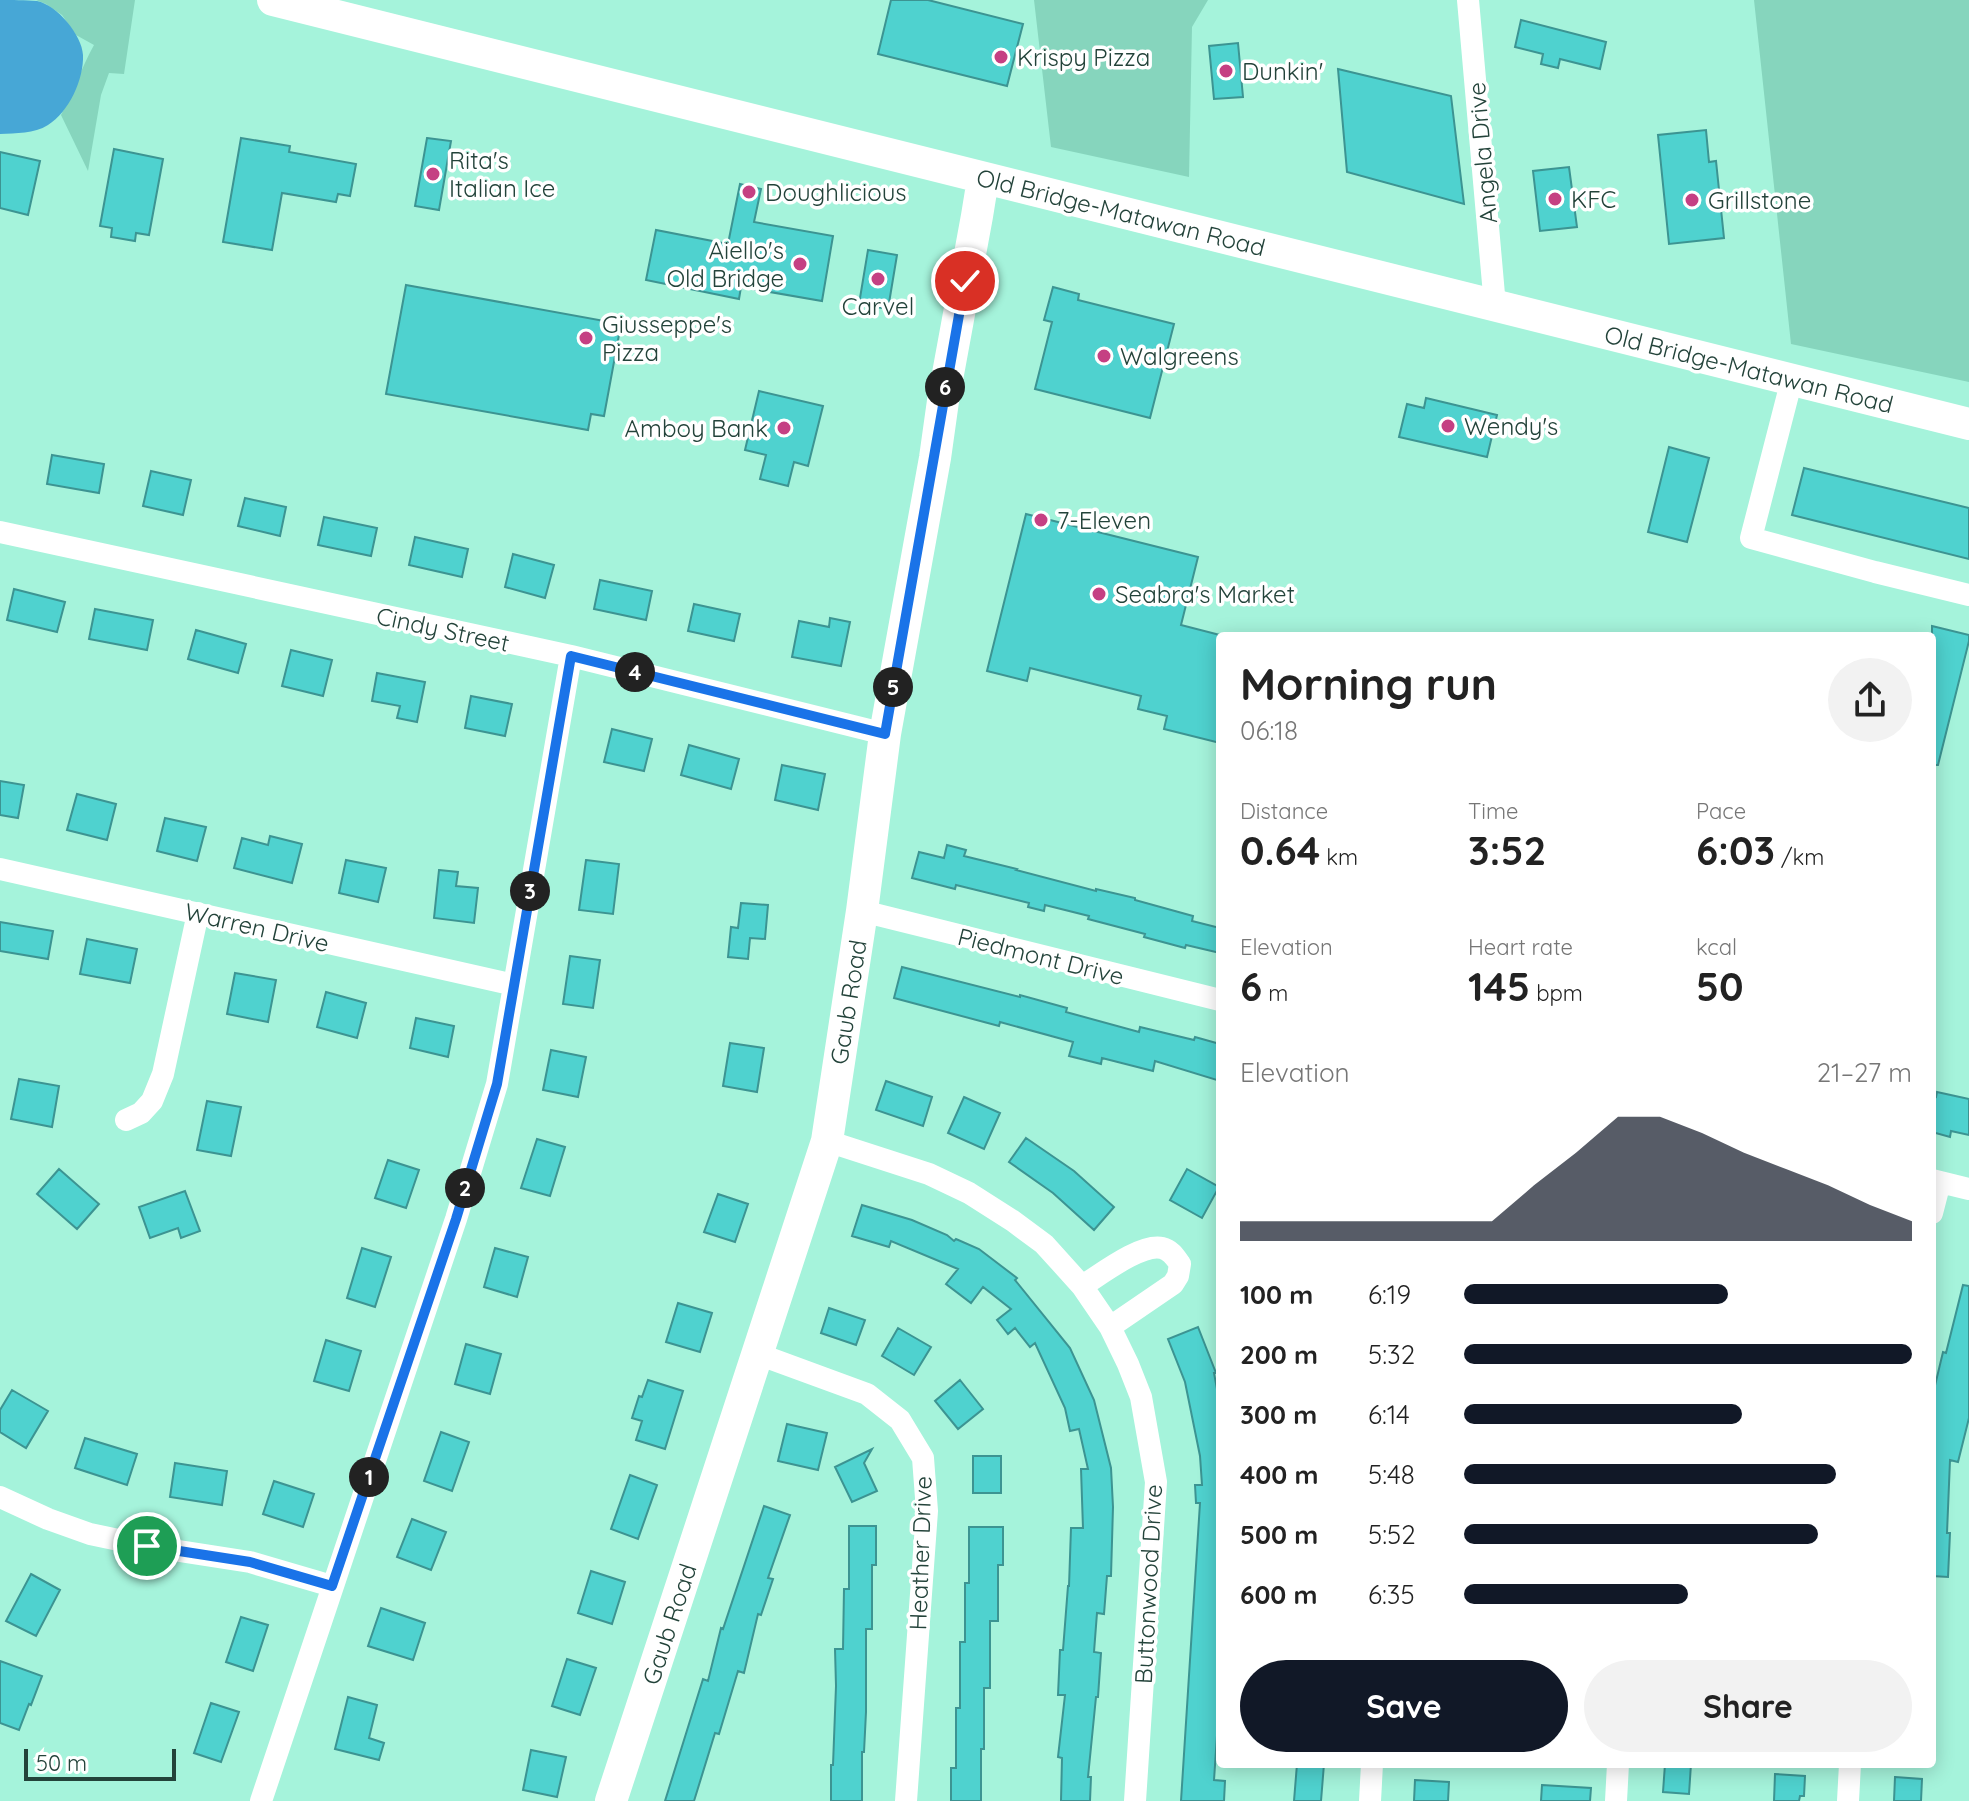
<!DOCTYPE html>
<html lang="en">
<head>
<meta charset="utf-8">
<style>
	body { margin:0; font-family:Quicksand,sans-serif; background:#f2f2f2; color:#222; height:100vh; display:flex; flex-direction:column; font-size:30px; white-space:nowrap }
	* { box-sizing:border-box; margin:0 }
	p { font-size:26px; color:#767676 }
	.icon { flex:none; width:44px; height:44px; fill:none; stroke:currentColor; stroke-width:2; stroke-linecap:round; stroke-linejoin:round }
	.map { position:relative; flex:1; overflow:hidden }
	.side { position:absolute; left:1216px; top:632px; width:720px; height:1136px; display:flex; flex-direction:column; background:#fff; border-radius:8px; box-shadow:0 4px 20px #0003 }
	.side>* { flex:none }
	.scale { position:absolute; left:24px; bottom:20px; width:152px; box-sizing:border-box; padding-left:8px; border:4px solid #23433a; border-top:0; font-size:22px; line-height:28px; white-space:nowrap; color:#23433a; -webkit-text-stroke:6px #fff; paint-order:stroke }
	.pin { position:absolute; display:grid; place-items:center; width:68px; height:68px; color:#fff; margin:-34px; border:4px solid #fff; border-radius:50%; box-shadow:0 2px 8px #0007 }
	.km { position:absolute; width:40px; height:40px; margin:-20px; border-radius:50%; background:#222; color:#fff; font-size:22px; line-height:40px; text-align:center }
	.round { display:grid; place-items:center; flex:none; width:84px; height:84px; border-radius:42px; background:#f2f2f2 }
	.summary { display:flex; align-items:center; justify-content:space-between; height:136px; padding:0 24px }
	h1 { font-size:44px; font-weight:700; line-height:60px }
	.figures { display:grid; grid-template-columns:repeat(3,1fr); gap:12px; height:136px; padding:8px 24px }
	.figures div { display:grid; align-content:center }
	.figures b { font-size:40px; font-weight:700 }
	.figures small { font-size:22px; font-weight:400 }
	.figures p { font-size:22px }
	.chart { height:224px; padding:16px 24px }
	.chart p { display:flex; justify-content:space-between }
	.chart svg { width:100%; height:144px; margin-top:8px; fill:#111827; opacity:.7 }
	.button { display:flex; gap:16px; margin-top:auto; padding:16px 24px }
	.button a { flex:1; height:92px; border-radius:48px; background:#111827; color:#fff; font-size:32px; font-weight:700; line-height:92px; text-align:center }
	.button a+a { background:#f2f2f2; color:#222 }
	ul { padding:0 24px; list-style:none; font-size:26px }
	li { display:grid; grid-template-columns:128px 96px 1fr; align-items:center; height:60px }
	li i { height:20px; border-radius:10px; background:#111827 }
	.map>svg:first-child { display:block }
</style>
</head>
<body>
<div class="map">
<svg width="1969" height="1801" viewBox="0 0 1969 1801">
	<rect width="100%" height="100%" fill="#a5f3db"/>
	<path fill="#86d5bd" d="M36 0H135L124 74 109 73 101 95 88 171 61 115C74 92 81 68 94 45L76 35 62 15 46 4Z
		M1034 0H1208L1192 27 1189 177 1051 147Z
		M1754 0H1969V382L1791 344Z"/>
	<path fill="#47a7d6" d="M0 0C12 0 26 0 37 1 57 5 82 35 83 55 84 79 69 112 48 125 34 134 16 133 0 134Z"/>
	<path fill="#4fd2cf" stroke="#3c9492" stroke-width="2" d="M891 0H928L1023 24 1007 86 878 54Z
		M1521 20 1606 42 1600 69 1560 59 1558 68 1541 64 1543 54 1515 47Z
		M1238 43 1243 97 1214 99 1209 46Z
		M1338 69 1451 96 1464 204 1347 172Z
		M1706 130 1709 162 1716 161 1724 238 1669 244 1658 135Z
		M241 138 290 146 289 152 356 164 350 196 338 194 336 202 282 193 272 250 223 242Z
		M427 138 451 141 439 210 415 206Z
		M114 149 163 159 149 235 136 233 135 241 111 237 112 228 100 226Z
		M0 152 40 161 28 215 0 208Z
		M1569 167 1577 227 1540 231 1533 171Z
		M740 184 761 189 754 222 833 236 822 301 741 287 739 299 646 280 656 230 728 244Z
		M868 250 897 255 888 309 859 304Z
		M406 285 621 324 604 416 591 414 588 430 386 394Z
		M1053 287 1079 294 1078 300 1174 324 1150 418 1035 389 1052 322 1044 320Z
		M759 391 823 406 808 466 794 462 788 486 760 479 766 455 745 450Z
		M1426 398 1497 415 1487 457 1399 437 1407 404 1424 408Z
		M1669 447 1709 458 1687 542 1648 532Z
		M52 455 104 464 99 493 47 484Z
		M1804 468 1969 508V559L1792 515Z
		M151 471 191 480 183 515 143 506Z
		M245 498 286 507 280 536 238 526Z
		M1026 514 1198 557 1181 625 1220 635V743L1164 729 1167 716 1138 709 1141 696 1030 668 1027 681 987 671Z
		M324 517 377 528 371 556 318 545Z
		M415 537 468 549 462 577 409 565Z
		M513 554 554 565 545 598 505 587Z
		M600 580 652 591 646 620 594 609Z
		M14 589 65 602 57 632 7 620Z
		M694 604 740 614 734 641 688 631Z
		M95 609 153 620 147 650 89 639Z
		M830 618 850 622 841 666 792 657 799 621 829 627Z
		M1932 626 1969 635V641L1938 765H1932Z
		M196 630 246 644 238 673 188 659Z
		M291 650 332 660 323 696 282 686Z
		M377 673 425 682 417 722 397 718 400 706 372 701Z
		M471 696 512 704 505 736 465 728Z
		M612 729 652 739 644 771 604 762Z
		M689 745 739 759 731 789 681 775Z
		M782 765 825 774 818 810 775 800Z
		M0 781 24 785 18 818 0 815Z
		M77 794 116 804 107 840 67 830Z
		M165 818 206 827 197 861 157 851Z
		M270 836 302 844 292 883 234 868 242 838 268 845Z
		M947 845 966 850 964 856 1017 869 1016 870 1096 891V889L1135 898V900L1193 916 1192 921 1220 928V953L1186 945 1185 948 1144 937 1145 934 1088 919 1089 916 1045 905 1044 911 1028 907 1029 903 956 885 955 889 912 878 919 852 944 858Z
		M346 860 386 868 378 902 339 893Z
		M586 860 619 864 613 914 579 910Z
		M439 870 458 872 456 886 478 888 474 923 434 918Z
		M741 903 768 905 765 939 750 938 748 959 728 957 731 927 738 928Z
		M0 922 53 931 48 959 0 951Z
		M87 939 137 949 130 983 80 974Z
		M570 956 600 960 593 1008 563 1004Z
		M902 967 1020 997V995L1067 1008 1066 1012 1139 1032 1140 1027 1194 1040 1195 1037 1220 1044V1081L1155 1061 1153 1071 1102 1058 1101 1064 1069 1056 1073 1042 1000 1022 999 1026 894 998Z
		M235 973 276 980 268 1022 227 1014Z
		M326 992 366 1003 357 1038 317 1027Z
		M416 1018 454 1026 448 1057 410 1048Z
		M730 1043 764 1048 757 1092 723 1086Z
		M551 1050 586 1057 578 1097 543 1090Z
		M19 1079 59 1086 52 1127 11 1119Z
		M886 1081 932 1097 923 1126 876 1110Z
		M1937 1092 1969 1099V1135L1951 1131 1950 1137 1932 1132V1096L1936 1097Z
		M964 1097 1000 1113 984 1149 948 1133Z
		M207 1101 241 1107 231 1156 197 1150Z
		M1026 1138 1074 1171 1114 1207 1094 1230 1053 1193 1009 1162Z
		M537 1139 565 1147 550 1196 521 1188Z
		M388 1160 419 1170 406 1208 375 1198Z
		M59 1169 99 1204 77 1229 37 1194Z
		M1187 1169 1219 1187 1202 1218 1170 1200Z
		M185 1191 200 1231 181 1238 178 1228 150 1238 139 1207Z
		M718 1194 748 1204 735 1242 704 1232Z
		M862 1205 912 1220 947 1235 954 1241 956 1239 979 1249 1017 1278 1015 1280 1070 1348 1094 1400 1111 1468 1113 1507 1111 1576H1107L1104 1614 1097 1613 1094 1652 1101 1653 1098 1697H1096L1088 1777H1091L1090 1801H1061L1062 1758 1058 1757 1065 1695H1058L1060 1650H1063L1068 1586H1069L1071 1528H1083L1081 1469H1088L1079 1429 1070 1431 1065 1408 1035 1343 1030 1347 1015 1328 1008 1334 997 1320 1011 1309 983 1287 971 1303 946 1284 958 1269 891 1241 889 1247 852 1236Z
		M362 1248 391 1257 375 1307 347 1298Z
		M495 1248 528 1257 517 1297 484 1287Z
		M1963 1285 1969 1286V1418L1958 1462 1950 1460 1947 1533H1950L1948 1577 1932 1576V1398L1943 1352 1946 1353Z
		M678 1303 712 1313 700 1352 666 1342Z
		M829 1308 865 1320 856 1345 821 1333Z
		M1198 1327 1216 1373H1214L1220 1405V1692L1214 1780 1225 1781 1224 1801H1181L1200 1503H1196L1195 1485H1202L1200 1456 1185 1382 1168 1339Z
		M898 1328 931 1347 914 1375 882 1356Z
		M326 1340 361 1351 349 1391 314 1381Z
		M466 1344 501 1354 490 1394 455 1384Z
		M648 1380 683 1391 665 1449 636 1440 642 1421 632 1418 639 1396 642 1397Z
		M960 1380 983 1409 958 1429 935 1401Z
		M12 1390 48 1411 26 1448 0 1432V1410Z
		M787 1424 827 1433 818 1470 778 1461Z
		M441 1432 469 1442 452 1491 424 1481Z
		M85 1438 137 1454 127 1485 75 1468Z
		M872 1449 864 1463 877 1491 852 1502 835 1467Z
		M973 1456H1001V1493H973Z
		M175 1463 227 1471 222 1505 170 1497Z
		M630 1475 657 1485 638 1539 611 1529Z
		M274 1481 314 1494 303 1527 263 1514Z
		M764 1506 790 1515 768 1578 773 1579 761 1615 758 1614 744 1673 738 1671 719 1734 715 1733 694 1801H665L703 1679 708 1681 721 1628 723 1629Z
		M412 1519 446 1532 431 1570 397 1557Z
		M849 1526H876V1565H872V1629H866V1712L864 1752H862V1801H831V1765H833L836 1686 835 1649H843L844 1589H849Z
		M969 1527H1003V1565H998V1621H990V1688H984V1749H981V1801H951V1768H956V1708H960V1642H965V1583H969Z
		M591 1571 625 1582 612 1624 578 1613Z
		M31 1574 60 1590 36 1636 6 1621Z
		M381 1608 425 1623 413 1660 368 1646Z
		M241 1617 268 1625 253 1671 226 1662Z
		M567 1659 596 1668 580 1715 552 1706Z
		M0 1661 42 1676 31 1705 29 1704 19 1730 0 1723Z
		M348 1697 377 1705 369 1738 384 1743 379 1760 335 1749Z
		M211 1703 239 1712 221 1762 194 1753Z
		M531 1750 566 1757 557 1797 523 1790Z
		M1297 1764H1324L1321 1801H1294Z
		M1665 1764H1691L1689 1794 1663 1792Z
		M1775 1774 1805 1776 1804 1796H1800L1799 1801H1774Z
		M1895 1777 1922 1779 1921 1801H1894Z
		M1415 1780 1449 1782 1448 1801H1414Z
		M1542 1785 1591 1788 1590 1801H1541Z"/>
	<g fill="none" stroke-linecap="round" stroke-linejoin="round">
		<path stroke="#fff" stroke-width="22" d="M1468 0 1495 306
			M1792 379 1751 538 1875 572 1969 595
			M0 532 571 656 885 734
			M0 869 514 985
			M862 911 1220 1000
			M126 1120 141 1113 152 1101 163 1074 198 913
			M827 1141 929 1174 969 1193 1013 1221 1044 1244 1082 1286 1110 1327 1128 1364 1141 1397 1156 1482 1135 1801
			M1932 1180 1969 1189
			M1932 1213 1940 1182
			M1082 1286C1100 1275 1141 1243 1162 1248 1171 1250 1175 1257 1180 1264L1178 1276 1173 1284 1110 1327
			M758 1354 867 1394 900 1420 923 1458 927 1511 906 1801
			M0 1497 48 1519 90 1534 147 1546 250 1562 332 1586
			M261 1801 456 1219 497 1084 571 656
			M1370 1801 1372 1764
			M1616 1801 1618 1764
			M1848 1801 1850 1764"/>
		<path stroke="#fff" stroke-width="32" d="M273 0 1969 424
			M611 1801 827 1141 862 911 885 734 935 458 943 401 977 216 983 179"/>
	</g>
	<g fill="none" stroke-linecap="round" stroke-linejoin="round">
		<g stroke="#fff" stroke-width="16">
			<path id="route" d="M147 1546 250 1562 332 1586 456 1219 497 1084 571 656 885 734C911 583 937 432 965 281"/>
		</g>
		<use href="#route" stroke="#1a73e8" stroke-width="10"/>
	</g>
	<g fill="#c54083" stroke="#fff" stroke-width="3">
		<circle cx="1001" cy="57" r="8"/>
		<circle cx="1226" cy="71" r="8"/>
		<circle cx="433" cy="174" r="8"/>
		<circle cx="749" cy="192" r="8"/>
		<circle cx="1555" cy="199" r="8"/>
		<circle cx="1692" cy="200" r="8"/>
		<circle cx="800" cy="264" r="8"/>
		<circle cx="878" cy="279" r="8"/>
		<circle cx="586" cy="338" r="8"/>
		<circle cx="1104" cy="356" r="8"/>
		<circle cx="1448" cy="426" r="8"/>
		<circle cx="784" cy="428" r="8"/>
		<circle cx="1041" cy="520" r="8"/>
		<circle cx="1099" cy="594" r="8"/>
	</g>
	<g text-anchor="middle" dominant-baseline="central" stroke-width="7" stroke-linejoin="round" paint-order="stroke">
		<g font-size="24" fill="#23433a" stroke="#fff" text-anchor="start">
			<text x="1017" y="57">Krispy Pizza</text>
			<text x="1242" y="71">Dunkin'</text>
			<text x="449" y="160">Rita's<tspan x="449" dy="28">Italian Ice</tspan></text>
			<text x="765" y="192">Doughlicious</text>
			<text x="1571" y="199">KFC</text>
			<text x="1708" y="200">Grillstone</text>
			<text x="784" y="250" text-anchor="end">Aiello's<tspan x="784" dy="28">Old Bridge</tspan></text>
			<text x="878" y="306" text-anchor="middle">Carvel</text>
			<text x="602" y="324">Giusseppe's<tspan x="602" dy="28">Pizza</tspan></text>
			<text x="1120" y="356">Walgreens</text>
			<text x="1464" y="426">Wendy's</text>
			<text x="768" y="428" text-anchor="end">Amboy Bank</text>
			<text x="1057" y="520">7-Eleven</text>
			<text x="1115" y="594">Seabra's Market</text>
		</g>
		<g font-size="24" fill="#23433a" stroke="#fff">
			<text transform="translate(1482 153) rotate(-95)">Angela Drive</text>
			<text transform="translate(1121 212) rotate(14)">Old Bridge-Matawan Road</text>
			<text transform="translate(1749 369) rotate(14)">Old Bridge-Matawan Road</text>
			<text transform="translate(443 629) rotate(12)">Cindy Street</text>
			<text transform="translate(257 927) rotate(13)">Warren Drive</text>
			<text transform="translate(1041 956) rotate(14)">Piedmont Drive</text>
			<text transform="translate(848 1002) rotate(-81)">Gaub Road</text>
			<text transform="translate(920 1553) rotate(-88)">Heather Drive</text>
			<text transform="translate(1148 1584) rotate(-87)">Buttonwood Drive</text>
			<text transform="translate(669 1624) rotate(-72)">Gaub Road</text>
		</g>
	</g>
</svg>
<div class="scale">50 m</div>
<div class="pin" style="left:147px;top:1546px;background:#1e9e55"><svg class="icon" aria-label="arrive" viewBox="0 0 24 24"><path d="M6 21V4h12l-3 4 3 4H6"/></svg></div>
<div class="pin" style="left:965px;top:281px;background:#d93025"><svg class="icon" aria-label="check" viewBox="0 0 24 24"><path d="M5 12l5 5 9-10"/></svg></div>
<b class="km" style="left:369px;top:1477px">1</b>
<b class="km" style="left:465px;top:1188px">2</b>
<b class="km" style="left:530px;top:891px">3</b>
<b class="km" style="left:635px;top:672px">4</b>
<b class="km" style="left:893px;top:687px">5</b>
<b class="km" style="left:945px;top:387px">6</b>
<section class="side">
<div class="summary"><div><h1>Morning run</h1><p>06:18</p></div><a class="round"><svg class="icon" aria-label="share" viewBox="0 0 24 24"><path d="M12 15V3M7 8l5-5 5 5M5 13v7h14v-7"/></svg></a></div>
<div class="figures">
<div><p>Distance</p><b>0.64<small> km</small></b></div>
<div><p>Time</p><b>3:52</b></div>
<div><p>Pace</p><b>6:03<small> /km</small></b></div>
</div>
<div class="figures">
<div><p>Elevation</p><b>6<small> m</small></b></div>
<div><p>Heart rate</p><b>145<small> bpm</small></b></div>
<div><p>kcal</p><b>50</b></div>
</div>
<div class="chart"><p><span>Elevation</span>21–27 m</p>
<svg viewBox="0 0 160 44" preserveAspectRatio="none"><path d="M0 44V38L10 38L20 38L30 38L40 38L50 38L60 38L70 27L80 17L90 6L100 6L110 11L120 17L130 22L140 27L150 33L160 38V44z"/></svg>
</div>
<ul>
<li><b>100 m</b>6:19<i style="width:59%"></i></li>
<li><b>200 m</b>5:32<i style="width:100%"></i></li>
<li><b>300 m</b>6:14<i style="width:62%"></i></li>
<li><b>400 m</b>5:48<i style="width:83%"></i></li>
<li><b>500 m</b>5:52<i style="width:79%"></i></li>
<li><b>600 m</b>6:35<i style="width:50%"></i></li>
</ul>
<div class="button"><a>Save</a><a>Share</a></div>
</section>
</div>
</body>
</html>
